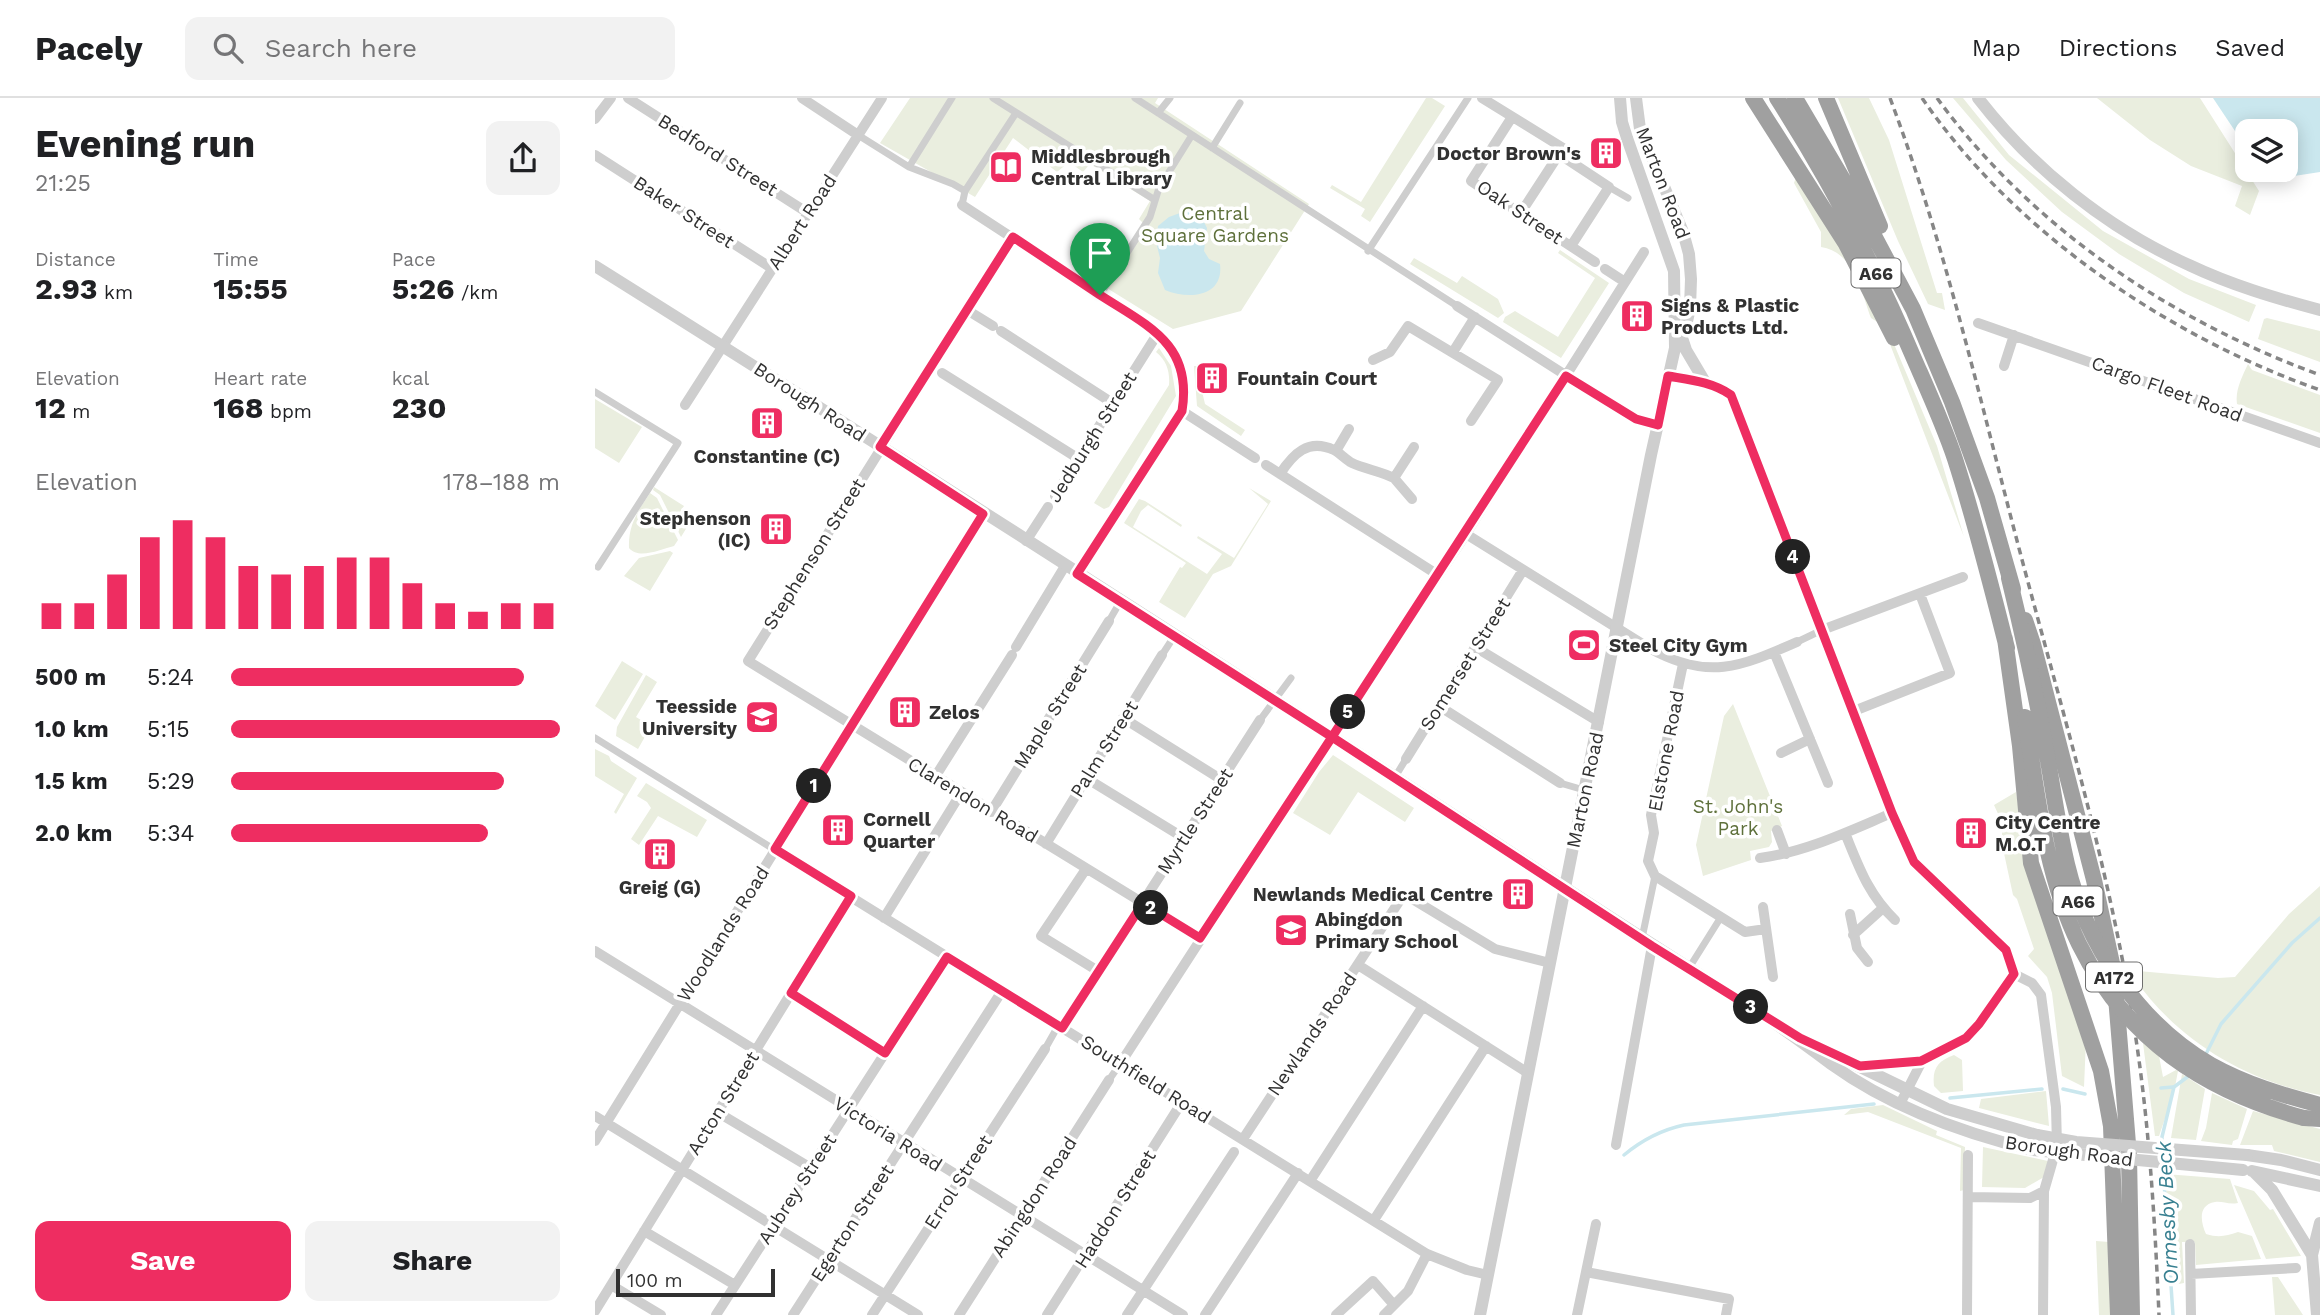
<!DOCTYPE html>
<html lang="en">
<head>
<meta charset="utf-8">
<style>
	body { margin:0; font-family:"Work Sans",sans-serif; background:#f2f2f2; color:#202124; height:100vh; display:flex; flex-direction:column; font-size:26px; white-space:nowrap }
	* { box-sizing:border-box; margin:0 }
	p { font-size:23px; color:#757577 }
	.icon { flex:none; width:38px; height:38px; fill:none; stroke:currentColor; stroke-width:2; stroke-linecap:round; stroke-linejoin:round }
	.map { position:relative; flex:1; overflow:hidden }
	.sheet { display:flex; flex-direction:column; background:#fff; width:595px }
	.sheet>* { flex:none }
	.fabs { position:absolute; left:1640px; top:21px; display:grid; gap:14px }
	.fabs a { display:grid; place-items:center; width:63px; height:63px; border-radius:14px; background:#fff; box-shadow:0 4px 18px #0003; font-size:35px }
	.scale { position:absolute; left:21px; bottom:18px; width:159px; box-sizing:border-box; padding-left:7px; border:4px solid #313131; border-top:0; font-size:19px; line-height:24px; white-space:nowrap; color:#313131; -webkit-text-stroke:5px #fff; paint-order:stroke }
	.pin { position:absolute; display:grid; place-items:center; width:60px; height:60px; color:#fff; margin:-72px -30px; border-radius:50% 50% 50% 0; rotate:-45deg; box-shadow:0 0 7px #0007 }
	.pin .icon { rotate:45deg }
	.km { position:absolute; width:35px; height:35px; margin:-18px; border-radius:50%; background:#222; color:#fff; font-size:19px; line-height:35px; text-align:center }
	.round { display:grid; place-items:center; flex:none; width:74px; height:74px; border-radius:14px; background:#f2f2f2 }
	.overview { display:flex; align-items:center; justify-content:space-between; height:119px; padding:0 35px }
	h1 { font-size:38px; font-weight:700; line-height:52px }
	.figures { display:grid; grid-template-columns:repeat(3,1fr); gap:10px; height:119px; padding:7px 35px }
	.figures div { display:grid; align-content:center }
	.figures b { font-size:30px; font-weight:700 }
	.figures small { font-size:19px; font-weight:400 }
	.figures p { font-size:19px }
	.chart { height:196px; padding:14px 35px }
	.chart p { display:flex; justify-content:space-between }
	.chart svg { width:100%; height:126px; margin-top:7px; stroke:#ee2d61; stroke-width:6 }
	.primary-button { display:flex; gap:14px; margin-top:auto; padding:14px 35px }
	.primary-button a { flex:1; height:80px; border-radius:14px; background:#ee2d61; color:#fff; font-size:28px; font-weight:700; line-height:80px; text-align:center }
	.primary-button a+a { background:#f2f2f2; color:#202124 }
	ul { padding:0 35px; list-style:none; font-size:23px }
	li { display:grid; grid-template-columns:112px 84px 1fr; align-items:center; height:52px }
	li i { height:18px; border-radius:9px; background:#ee2d61 }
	header { display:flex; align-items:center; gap:42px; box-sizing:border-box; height:98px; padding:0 35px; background:#fff; border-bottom:2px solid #e0e0e0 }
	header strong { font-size:33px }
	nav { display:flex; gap:38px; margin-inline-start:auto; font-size:24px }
	.search { width:490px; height:63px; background:#f2f2f2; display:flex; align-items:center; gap:18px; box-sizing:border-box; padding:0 24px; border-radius:14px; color:#757577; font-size:26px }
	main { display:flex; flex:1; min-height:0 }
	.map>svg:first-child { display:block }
</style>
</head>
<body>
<header>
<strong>Pacely</strong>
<div class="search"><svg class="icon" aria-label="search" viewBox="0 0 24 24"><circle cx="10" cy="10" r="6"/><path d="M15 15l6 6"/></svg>Search here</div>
<nav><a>Map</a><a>Directions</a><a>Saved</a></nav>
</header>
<main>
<section class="sheet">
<div class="overview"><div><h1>Evening run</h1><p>21:25</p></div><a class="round"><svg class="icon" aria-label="share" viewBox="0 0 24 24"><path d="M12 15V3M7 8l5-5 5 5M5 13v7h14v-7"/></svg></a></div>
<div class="figures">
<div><p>Distance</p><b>2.93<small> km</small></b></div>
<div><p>Time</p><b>15:55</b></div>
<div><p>Pace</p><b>5:26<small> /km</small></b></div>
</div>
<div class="figures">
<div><p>Elevation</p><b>12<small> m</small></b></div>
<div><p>Heart rate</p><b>168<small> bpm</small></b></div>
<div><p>kcal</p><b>230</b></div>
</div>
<div class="chart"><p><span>Elevation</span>178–188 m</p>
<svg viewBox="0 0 160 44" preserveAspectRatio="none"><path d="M5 44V35M15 44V35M25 44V25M35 44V12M45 44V6M55 44V12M65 44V22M75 44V25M85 44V22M95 44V19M105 44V19M115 44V28M125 44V35M135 44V38M145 44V35M155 44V35"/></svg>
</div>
<ul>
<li><b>500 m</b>5:24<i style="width:89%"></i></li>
<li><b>1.0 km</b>5:15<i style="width:100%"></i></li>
<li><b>1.5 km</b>5:29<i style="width:83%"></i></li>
<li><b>2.0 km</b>5:34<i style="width:78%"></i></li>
</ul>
<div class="primary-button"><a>Save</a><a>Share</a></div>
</section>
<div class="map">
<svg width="1725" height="1217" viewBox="0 0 1725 1217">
	<rect width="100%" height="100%" fill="#fff"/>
	<path fill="#eaeedf" d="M315 0H563L560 5 714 106 646 213 578 231 507 187 548 125 544 121 555 103 495 66 488 74 474 64 462 74 418 40 380 99 285 45Z
		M831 0H837L850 8 775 124 766 118 770 111 735 90 737 87 766 104Z
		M1243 0H1274L1294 42 1342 195H1347L1350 212 1333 206 1303 143Z
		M1358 0H1368L1414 57 1508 133 1594 181 1661 207 1654 224 1589 195 1524 156 1467 114 1411 62Z
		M1502 0H1605L1664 93 1655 117 1640 108 1647 88 1596 68 1555 42Z
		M1201 79 1257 167 1284 225 1276 220C1266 193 1259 154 1226 149V134L1199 85Z
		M965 152 1014 185 966 260 908 224 910 219 920 213 963 239 1000 180 963 155Z
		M819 160 862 185 867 178 903 201 909 215 903 220 815 166Z
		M1672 220 1725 233V264L1663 241 1669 221Z
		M1296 239 1342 348 1369 439 1293 241Z
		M564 250 576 268 581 298 514 409 509 411 499 405 574 287C575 274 572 263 561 254Z
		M1653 266 1657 272 1725 297V335L1642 306C1640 292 1647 279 1653 266Z
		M599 268H601L610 306 650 332 646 338 602 308Z
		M0 301 47 329 24 365 0 350Z
		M59 389 89 408 85 414 97 421 86 439 65 397 58 392Z
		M654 390 676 403 636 468 618 476 590 520 564 504 585 469 587 470 591 465 529 425 544 401 550 403 587 427 586 429 553 407 546 413 538 429 612 476 627 456 602 440 603 438 639 460 673 406Z
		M55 395 62 400 83 442 79 448C66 451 44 462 34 450 33 427 43 413 55 395Z
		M75 453 78 455 55 493 29 478 44 460Z
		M27 563 48 576 20 622 0 608Z
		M51 577 62 584 41 619 56 628 43 651 21 638 22 629Z
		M1138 606 1187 728 1176 733 1177 744 1174 749 1155 753 1156 762 1108 778 1101 747 1129 618Z
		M0 651 14 658 16 663 42 680 21 716 19 714 29 696 0 678Z
		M738 657 819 710 810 724 763 694 735 737 698 715 724 674Z
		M51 685 112 722 102 739 63 718 44 747 36 741 56 710 52 704 42 698Z
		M1421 694 1434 777 1491 942 1489 989 1467 978 1457 895 1452 879 1433 858 1439 851 1422 801 1418 797 1407 746V732L1410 731 1399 707Z
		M1725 788V997C1651 983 1583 943 1540 881L1543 873 1623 880 1640 879 1694 816Z
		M1548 945 1564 958 1568 979 1581 972 1583 973 1579 994 1564 1038H1560Z
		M1359 957 1367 962 1368 993 1346 995 1339 988C1337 970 1343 963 1359 957Z
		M1587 976 1610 991 1601 1042 1576 1040Z
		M1451 993 1454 1028 1384 1010 1386 1001Z
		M1617 995 1652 1011 1643 1041 1638 1043 1637 1047 1606 1043 1611 1030Z
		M1288 1007 1342 1033 1341 1037 1370 1049 1369 1092 1365 1093 1366 1050 1273 1014 1249 1017 1256 1011Z
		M1658 1013 1725 1031V1064L1679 1053 1677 1047H1645Z
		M1388 1049 1453 1063 1449 1079 1430 1090 1387 1089Z
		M1570 1076 1635 1081 1643 1105C1633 1107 1628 1103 1620 1104 1602 1107 1606 1125 1611 1136 1624 1140 1631 1138 1643 1134L1657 1138 1666 1161 1601 1167 1600 1144H1587L1589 1185 1578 1187Z
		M1639 1087 1659 1093 1675 1112 1678 1111 1706 1158 1671 1161Z
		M1501 1143 1514 1144 1519 1217H1504Z
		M1677 1179H1683L1708 1217H1680Z"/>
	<path fill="#cae7ee" d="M1618 0H1725V74L1673 82 1666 72H1690V33H1652V51Z
		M596 111 607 120 612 130 609 153 614 161 625 166C629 199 594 202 570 192L563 175 565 160 561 144 563 128 574 119Z"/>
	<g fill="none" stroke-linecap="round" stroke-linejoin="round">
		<path stroke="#cae7ee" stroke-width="3.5" d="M1610 958 1626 926 1697 845 1725 820
			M1566 990 1578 989
			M1468 991 1490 996
			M1355 1000 1447 991
			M1567 1047V1039L1579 989 1595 977
			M1029 1057C1047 1042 1066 1032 1089 1027L1279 1006
			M1568 1069 1578 1217"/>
		<path stroke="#cecece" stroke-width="7" d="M398 0 560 102
			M540 0 862 208
			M563 15 575 0
			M263 37 314 69 358 86 370 93
			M617 50 645 5
			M314 69 357 0
			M1014 89 1033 100
			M367 107 370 93 421 15
			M773 153 873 0
			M505 197 555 119 564 90 597 37
			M0 294 83 345 3 469
			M514 523 525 504
			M1202 544 1227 532
			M567 557 580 537
			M665 622 696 580
			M0 640 180 752
			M800 679 811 661
			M965 685 989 692
			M1047 840 1060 778
			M1094 870 1126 819
			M450 951 463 928
			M514 982 525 966"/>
		<path stroke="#cecece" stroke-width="10" d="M33 0 213 115
			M207 0 263 37
			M887 0 968 50 925 116
			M917 19 876 83 1000 164
			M0 21 16 0
			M964 56 1014 89 976 148
			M0 57 178 171
			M367 107 563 235C586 258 592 282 587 313L482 476
			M418 140 153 563 605 840
			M1010 171 1030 184
			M862 208 1041 322 1063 327
			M372 212 398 228
			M1383 225 1725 345
			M406 233 519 306
			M858 254 880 219
			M778 262 795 254 813 228 903 282 876 323
			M1409 268 1419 237
			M347 275 484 361
			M1073 278C1096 282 1117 284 1136 297L1297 715 1319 764 1411 852 1419 876 1384 926 1371 940 1327 963 1305 1006
			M90 307 287 0
			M587 313 660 360
			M741 353 754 331
			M671 367 843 477
			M685 376C698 356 713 340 739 352 745 355 750 361 757 365 770 371 785 373 799 380L819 349
			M799 380 817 401
			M460 398 563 235
			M871 436 1054 550C1113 583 1145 569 1202 544
			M431 443 453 409
			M1227 532 1368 479
			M421 549 470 468
			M880 549 1004 624
			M1179 554 1233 685
			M1088 566 1056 717 1059 735 1053 763 1060 778 1150 834 1171 831
			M844 608 965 685
			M1259 613 1355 575 1325 496
			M528 620 627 682
			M737 639 871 436 1049 154
			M1186 655 1215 641
			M811 661 928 472
			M340 679 417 557
			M491 680 589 740
			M396 714 514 523
			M1182 732 1191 756
			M1250 735C1264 769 1273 796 1300 822
			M451 746 567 557
			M180 752 832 1156 872 1172 893 1177
			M1165 760C1211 754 1254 733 1297 715
			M491 771 446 838 503 873
			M1168 809 1178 879
			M1255 816 1262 850 1273 864
			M289 820 366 695
			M1258 837 1288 810
			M0 853 588 1217
			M763 867 933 975
			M1419 876 1437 885 1446 897 1461 1009 1462 1048 1449 1093 1448 1217
			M196 895 290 955
			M467 930 665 622
			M525 966 727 654
			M1265 968 1327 963
			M122 1014 216 1070
			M0 1018 323 1217
			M648 1041 809 796 900 851 955 865
			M0 1043 388 416
			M1021 1047 1057 848
			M715 1083 828 908
			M1374 1099 1435 1100 1449 1093
			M779 1122 891 948
			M49 1133 140 1187
			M1595 1146 1596 1217
			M991 1174 1134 1201 1131 1217
			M1596 1176 1701 1170
			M16 1187 66 1217
			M0 1213 256 798
			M121 1217 352 859
			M198 1217 407 893
			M277 1217 450 951
			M364 1217 514 982
			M452 1217 587 1004
			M532 1217 639 1054
			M610 1217 703 1075
			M741 1217 778 1183 799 1207
			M789 1217 813 1193 832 1156
			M982 1217 1001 1126
			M1372 1217 1373 1057"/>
		<path stroke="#cecece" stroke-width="12" d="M1025 0 1027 24 1032 40 1079 173 1080 250
			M1383 0C1437 70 1513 131 1594 167 1636 187 1680 200 1725 212
			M0 168C303 358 603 551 903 746 991 804 1079 860 1167 917 1193 933 1213 949 1236 966 1297 1010 1367 1035 1438 1052
			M1086 237 1091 252 1110 284
			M1222 948 1352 1011 1442 1037
			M1652 1057 1686 1062 1725 1072
			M1657 1073 1725 1088
			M1659 1074 1677 1092 1717 1157
			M885 1217 1056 357 1080 250 1091 228 1095 210 1096 181 1094 156 1088 134 1045 31 1041 0
			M1722 1217 1717 1157 1725 1125"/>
		<path stroke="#a0a0a0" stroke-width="16" d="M1158 0 1251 146 1299 240
			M1182 0C1236 84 1281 171 1320 263 1334 295 1349 328 1360 361 1380 423 1396 487 1412 550
			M1200 0 1259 100 1318 211 1357 304 1392 400 1418 491
			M1231 0 1285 128
			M1430 522 1438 546 1499 782 1518 870
			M1410 541 1425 648 1436 765 1506 973 1516 1028 1523 1217
			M1521 899 1534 1058 1537 1217
			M1709 1020 1725 1021"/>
		<path stroke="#868686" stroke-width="3.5" stroke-dasharray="7 5" stroke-linecap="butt" d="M1295 0C1348 141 1382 289 1420 435 1464 604 1517 774 1542 948 1555 1037 1560 1127 1564 1217
			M1327 0C1419 134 1572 238 1725 292
			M1342 0C1437 130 1575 222 1725 277"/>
		<path stroke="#cecece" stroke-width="12" d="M1442 1037 1481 1044 1652 1057
			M1438 1052 1648 1072"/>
		<path stroke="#a0a0a0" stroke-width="16" d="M1414 480C1427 533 1439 587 1449 641 1457 682 1462 724 1472 766 1491 846 1543 925 1616 967 1650 986 1687 997 1725 1007
			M1430 619C1442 694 1450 777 1484 846 1531 941 1609 993 1709 1020"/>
	</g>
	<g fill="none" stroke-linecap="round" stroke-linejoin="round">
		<g stroke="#fff" stroke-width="14">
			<path id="route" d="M505 197 418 139 285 349 388 416 180 751 256 798 196 895 290 955 352 859 467 930 548 805 605 840 737 639 1057 848 1205 940 1265 968 1326 963 1371 940 1384 926 1419 876 1411 852 1319 764 1297 715 1136 297C1117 284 1096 282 1073 278L1063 327 1041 321 971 278 737 639 482 476 587 313C598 246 553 228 505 197"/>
		</g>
		<use href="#route" stroke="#ee2d61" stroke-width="9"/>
	</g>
	<defs>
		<g id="building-square" transform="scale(1.75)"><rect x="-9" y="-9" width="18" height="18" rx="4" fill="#ee2d61" stroke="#fff"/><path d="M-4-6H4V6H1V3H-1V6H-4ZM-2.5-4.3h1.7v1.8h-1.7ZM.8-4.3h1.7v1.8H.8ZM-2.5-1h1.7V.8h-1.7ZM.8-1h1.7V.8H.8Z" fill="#fff"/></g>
		<g id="library-square" transform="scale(1.75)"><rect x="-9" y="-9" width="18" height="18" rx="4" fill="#ee2d61" stroke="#fff"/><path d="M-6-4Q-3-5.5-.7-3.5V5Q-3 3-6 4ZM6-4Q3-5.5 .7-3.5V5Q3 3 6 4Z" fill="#fff"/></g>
		<g id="stadium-square" transform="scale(1.75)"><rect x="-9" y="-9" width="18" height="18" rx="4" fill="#ee2d61" stroke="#fff"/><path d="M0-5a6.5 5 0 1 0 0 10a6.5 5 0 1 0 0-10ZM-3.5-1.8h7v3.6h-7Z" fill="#fff"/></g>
		<g id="university-square" transform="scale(1.75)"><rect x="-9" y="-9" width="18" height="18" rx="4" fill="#ee2d61" stroke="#fff"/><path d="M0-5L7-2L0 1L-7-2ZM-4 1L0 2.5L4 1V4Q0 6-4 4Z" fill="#fff"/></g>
		<g id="school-square" transform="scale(1.75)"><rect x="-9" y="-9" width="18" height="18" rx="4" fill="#ee2d61" stroke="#fff"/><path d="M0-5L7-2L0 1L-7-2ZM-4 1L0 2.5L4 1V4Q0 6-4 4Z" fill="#fff"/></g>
	</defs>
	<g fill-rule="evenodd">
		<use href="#building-square" x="1011" y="55"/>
		<use href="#library-square" x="411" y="69"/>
		<use href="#building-square" x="1042" y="218"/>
		<use href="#building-square" x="617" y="280"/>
		<use href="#building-square" x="172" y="325"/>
		<use href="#building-square" x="181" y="431"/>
		<use href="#stadium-square" x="989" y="547"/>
		<use href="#building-square" x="310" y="614"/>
		<use href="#university-square" x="167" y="619"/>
		<use href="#building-square" x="243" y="732"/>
		<use href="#building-square" x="1376" y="735"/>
		<use href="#building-square" x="65" y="756"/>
		<use href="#building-square" x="923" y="796"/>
		<use href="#school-square" x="696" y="832"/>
	</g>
	<g text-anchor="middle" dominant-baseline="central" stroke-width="7" stroke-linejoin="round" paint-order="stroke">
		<g fill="#fff" stroke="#6f6f6f" stroke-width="2">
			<rect x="1256.5" y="160.5" width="49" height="29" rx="5"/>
			<rect x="1458.5" y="788.5" width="49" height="29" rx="5"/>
			<rect x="1491" y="864.5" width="56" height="29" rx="5"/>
		</g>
		<g font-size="18" font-weight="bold" fill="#313131">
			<text x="1281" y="175">A66</text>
			<text x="1483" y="803">A66</text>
			<text x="1519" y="879">A172</text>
		</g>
		<g font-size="19" font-weight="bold" fill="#313131" stroke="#fff" text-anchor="start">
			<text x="986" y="55" text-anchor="end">Doctor Brown's</text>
			<text x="436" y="58">Middlesbrough<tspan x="436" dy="22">Central Library</tspan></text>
			<text x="1066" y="207">Signs &amp; Plastic<tspan x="1066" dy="22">Products Ltd.</tspan></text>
			<text x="642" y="280">Fountain Court</text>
			<text x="172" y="358" text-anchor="middle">Constantine (C)</text>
			<text x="156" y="420" text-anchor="end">Stephenson<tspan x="156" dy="22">(IC)</tspan></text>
			<text x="1014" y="547">Steel City Gym</text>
			<text x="142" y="608" text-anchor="end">Teesside<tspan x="142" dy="22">University</tspan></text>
			<text x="334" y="614">Zelos</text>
			<text x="268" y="721">Cornell<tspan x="268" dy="22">Quarter</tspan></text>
			<text x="1400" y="724">City Centre<tspan x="1400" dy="22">M.O.T</tspan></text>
			<text x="65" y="789" text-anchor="middle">Greig (G)</text>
			<text x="898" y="796" text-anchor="end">Newlands Medical Centre</text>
			<text x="720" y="821">Abingdon<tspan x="720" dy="22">Primary School</tspan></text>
		</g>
		<g font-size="19" fill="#313131" stroke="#fff">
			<text transform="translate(123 57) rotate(32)">Bedford Street</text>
			<text transform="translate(1068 85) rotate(69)">Marton Road</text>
			<text transform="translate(89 114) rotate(33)">Baker Street</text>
			<text transform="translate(925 114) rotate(34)">Oak Street</text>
			<text transform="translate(207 124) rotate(-57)">Albert Road</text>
			<text transform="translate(1572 291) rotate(20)">Cargo Fleet Road</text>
			<text transform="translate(215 304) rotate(33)">Borough Road</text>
			<text transform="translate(497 339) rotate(-58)">Jedburgh Street</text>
			<text transform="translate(219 456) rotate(-58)">Stephenson Street</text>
			<text transform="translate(870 566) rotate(-58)">Somerset Street</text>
			<text transform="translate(455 618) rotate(-58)">Maple Street</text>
			<text transform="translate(509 651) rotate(-58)">Palm Street</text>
			<text transform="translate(1071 653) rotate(-79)">Elstone Road</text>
			<text transform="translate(990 692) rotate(-78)">Marton Road</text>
			<text transform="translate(378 702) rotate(31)">Clarendon Road</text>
			<text transform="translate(600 723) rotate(-57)">Myrtle Street</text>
			<text transform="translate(128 836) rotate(-58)">Woodlands Road</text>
			<text transform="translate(717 936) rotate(-56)">Newlands Road</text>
			<text transform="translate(551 981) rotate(32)">Southfield Road</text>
			<text transform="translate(128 1005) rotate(-58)">Acton Street</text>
			<text transform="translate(293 1036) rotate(32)">Victoria Road</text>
			<text transform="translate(1474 1053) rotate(8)">Borough Road</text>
			<text transform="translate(363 1084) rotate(-57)">Errol Street</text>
			<text transform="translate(202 1091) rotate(-57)">Aubrey Street</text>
			<text transform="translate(439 1099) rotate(-57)">Abingdon Road</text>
			<text transform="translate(520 1111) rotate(-58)">Haddon Street</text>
			<text transform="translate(257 1125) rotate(-57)">Egerton Street</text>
		</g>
		<g font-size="19" fill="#5e703b" stroke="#fff">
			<text x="620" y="115">Central<tspan x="620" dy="22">Square Gardens</tspan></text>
			<text x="1143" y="708">St. John's<tspan x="1143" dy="22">Park</tspan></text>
		</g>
		<g font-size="21" font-style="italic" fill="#388091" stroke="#fff">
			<text transform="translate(1572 1115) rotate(-93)">Ormesby Beck</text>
		</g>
	</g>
</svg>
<div class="fabs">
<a><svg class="icon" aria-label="layers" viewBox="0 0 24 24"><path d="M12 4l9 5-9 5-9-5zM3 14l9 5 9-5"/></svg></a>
</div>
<div class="scale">100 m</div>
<div class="pin" style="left:505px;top:197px;background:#1e9e55"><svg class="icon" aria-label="arrive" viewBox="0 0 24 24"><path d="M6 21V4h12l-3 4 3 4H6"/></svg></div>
<b class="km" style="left:219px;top:688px">1</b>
<b class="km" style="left:556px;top:810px">2</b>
<b class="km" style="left:1156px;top:909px">3</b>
<b class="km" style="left:1198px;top:459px">4</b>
<b class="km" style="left:753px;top:614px">5</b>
</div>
</main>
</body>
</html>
